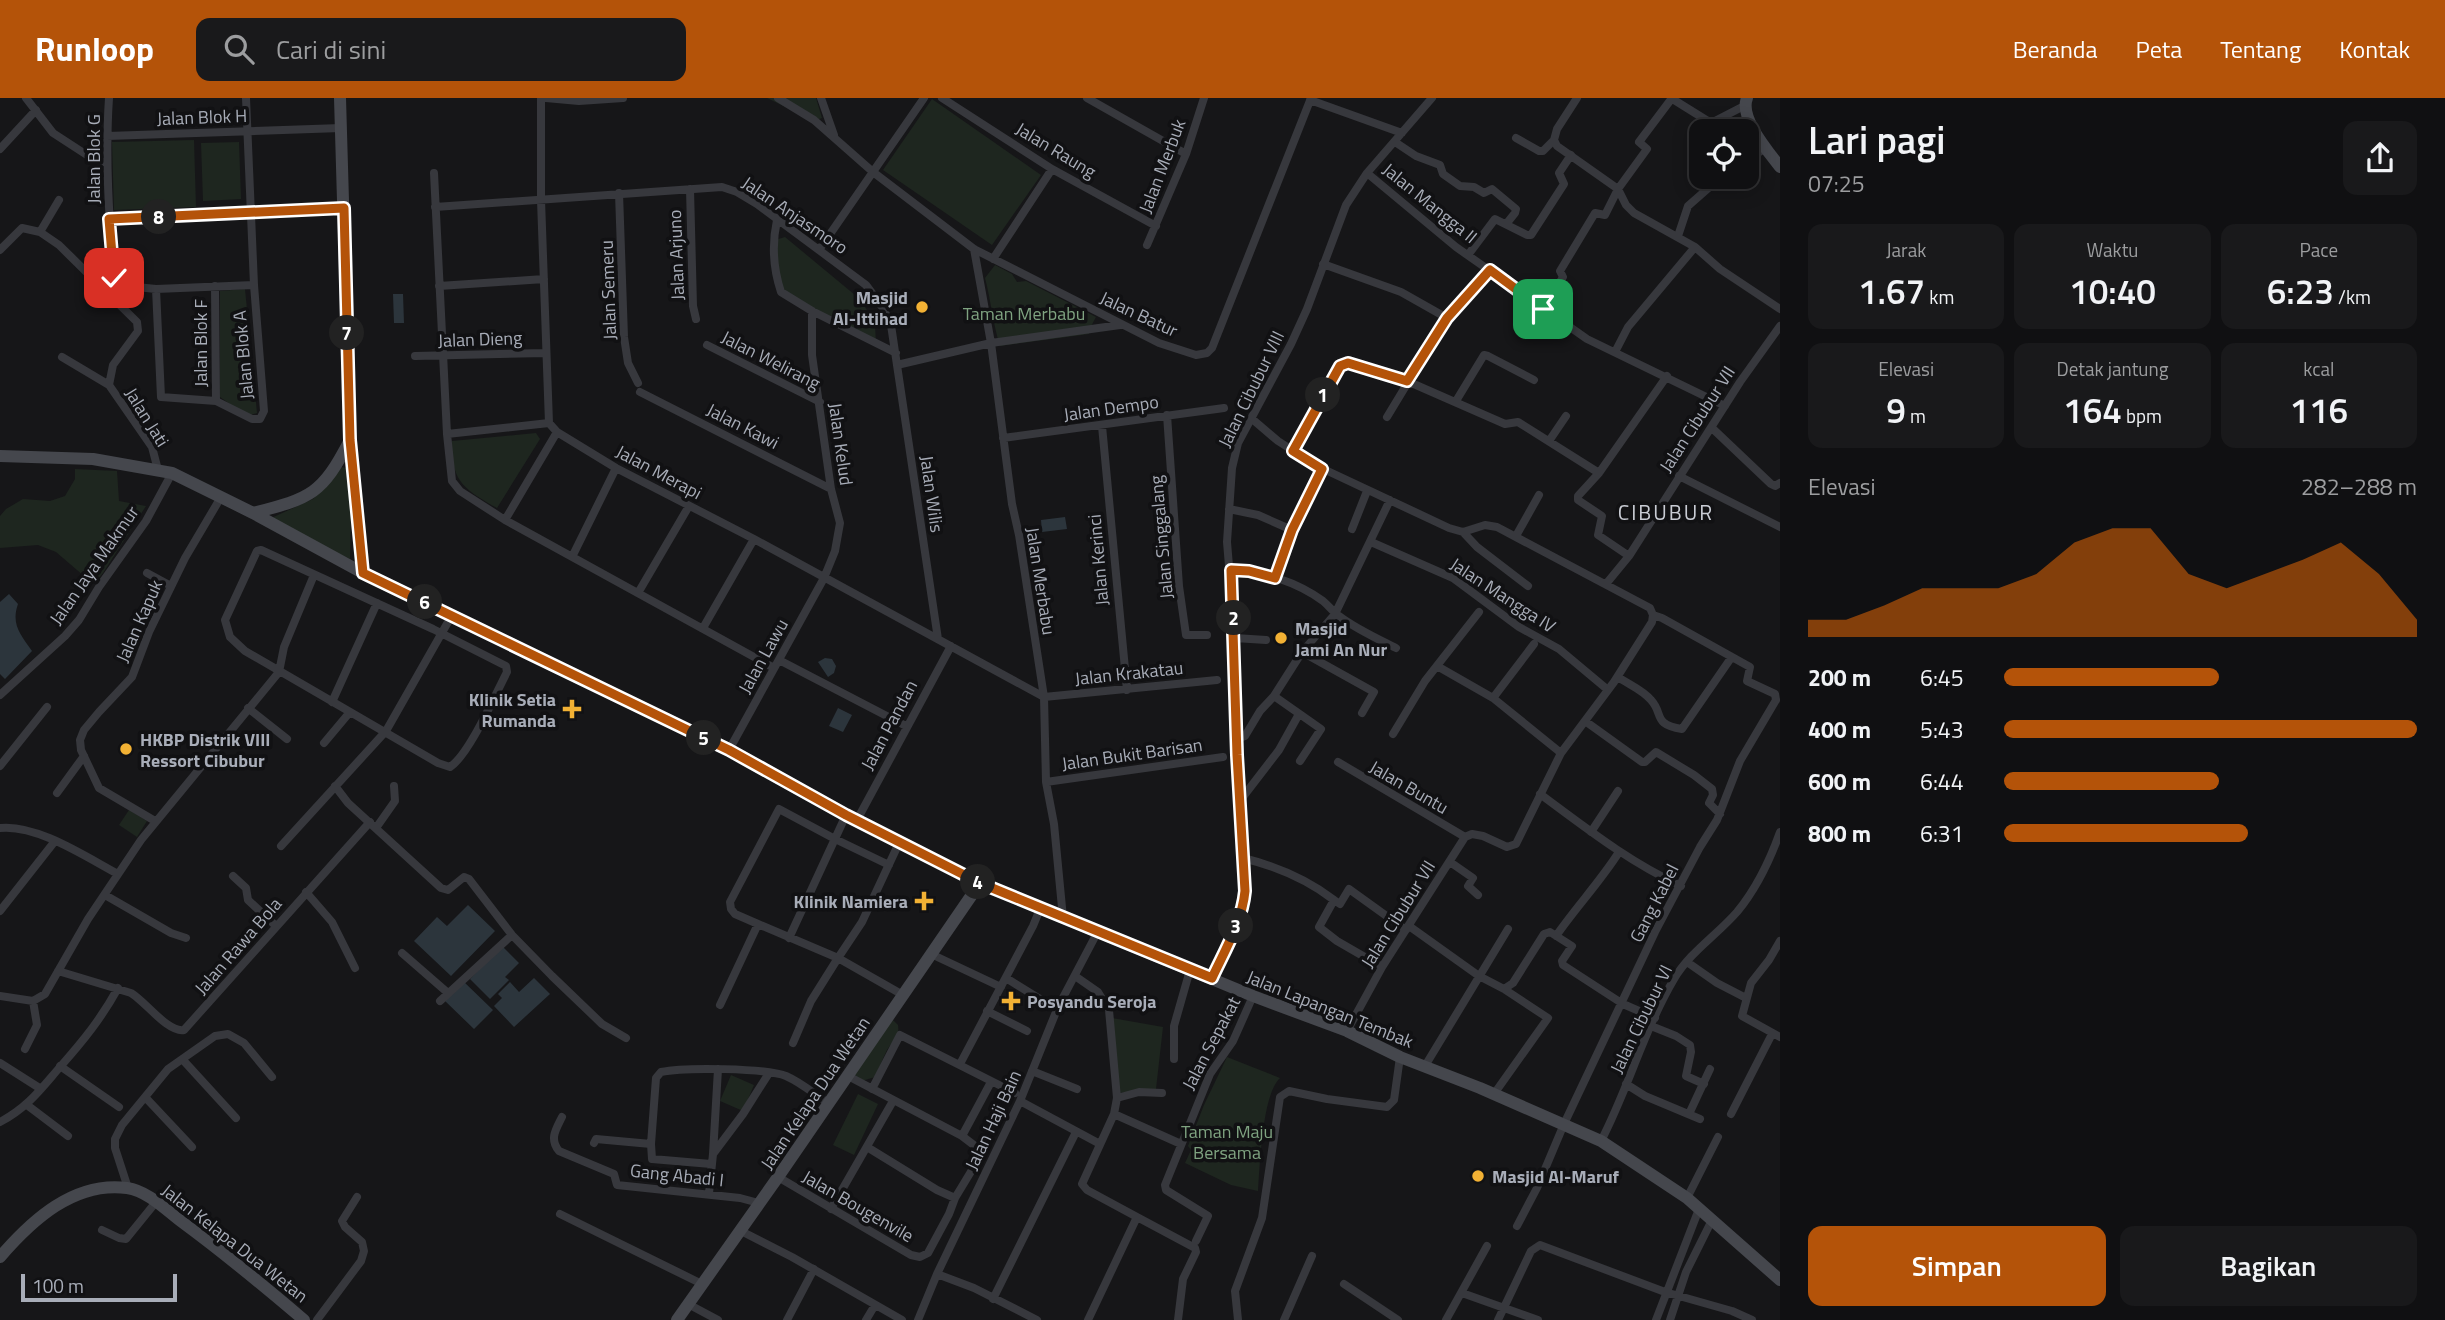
<!DOCTYPE html>
<html lang="id">
<head>
<meta charset="utf-8">
<style>
	body { margin:0; font-family:"Titillium Web",sans-serif; background:#19191b; color:#f1f3f6; height:100vh; display:flex; flex-direction:column; font-size:26px; white-space:nowrap }
	* { box-sizing:border-box; margin:0 }
	p { font-size:23px; color:#9c9d9f }
	.icon { flex:none; width:38px; height:38px; fill:none; stroke:currentColor; stroke-width:2; stroke-linecap:round; stroke-linejoin:round }
	.map { position:relative; flex:1; overflow:hidden }
	.drawer { display:flex; flex-direction:column; background:#101012; width:665px }
	.drawer>* { flex:none }
	.controls { position:absolute; left:1689px; top:21px; display:grid; gap:14px }
	.controls a { display:grid; place-items:center; width:70px; height:70px; border-radius:14px; background:#101012; box-shadow:0 4px 18px #0003,0 0 0 2px #303032; font-size:35px }
	.scale { position:absolute; left:21px; bottom:18px; width:156px; box-sizing:border-box; padding-left:7px; border:4px solid #a8adb8; border-top:0; font-size:19px; line-height:24px; white-space:nowrap; color:#a8adb8; -webkit-text-stroke:5px #111113; paint-order:stroke }
	.pin { position:absolute; display:grid; place-items:center; width:60px; height:60px; color:#fff; margin:-30px; border-radius:14px; box-shadow:0 4px 10px #0006 }
	.km { position:absolute; width:35px; height:35px; margin:-18px; border-radius:50%; background:#222; color:#fff; font-size:19px; line-height:35px; text-align:center }
	.round { display:grid; place-items:center; flex:none; width:74px; height:74px; border-radius:14px; background:#19191b }
	.headline { display:flex; align-items:center; justify-content:space-between; height:119px; padding:0 28px }
	h1 { font-size:38px; font-weight:600; line-height:52px }
	.figures { display:grid; grid-template-columns:repeat(3,1fr); gap:10px; height:119px; padding:7px 28px }
	.figures div { display:grid; align-content:center; border-radius:14px; background:#19191b; text-align:center }
	.figures b { font-size:35px; font-weight:600 }
	.figures small { font-size:19px; font-weight:400 }
	.figures p { font-size:19px }
	.chart { height:196px; padding:14px 28px }
	.chart p { display:flex; justify-content:space-between }
	.chart svg { width:100%; height:126px; margin-top:7px; fill:#b45309; opacity:.7 }
	.primary-button { display:flex; gap:14px; margin-top:auto; padding:14px 28px }
	.primary-button a { flex:1; height:80px; border-radius:14px; background:#b45309; color:#fff; font-size:28px; font-weight:600; line-height:80px; text-align:center }
	.primary-button a+a { background:#19191b; color:#f1f3f6 }
	ul { padding:0 28px; list-style:none; font-size:23px }
	li { display:grid; grid-template-columns:112px 84px 1fr; align-items:center; height:52px }
	li i { height:18px; border-radius:9px; background:#b45309 }
	header { display:flex; align-items:center; gap:42px; box-sizing:border-box; height:98px; padding:0 35px; background:#b45309; color:#fff }
	header strong { font-size:33px }
	nav { display:flex; gap:38px; margin-inline-start:auto; font-size:24px }
	.search { width:490px; height:63px; background:#19191b; display:flex; align-items:center; gap:18px; box-sizing:border-box; padding:0 24px; border-radius:14px; color:#9c9d9f; font-size:26px }
	main { display:flex; flex:1; min-height:0 }
	.map>svg:first-child { display:block }
</style>
</head>
<body>
<header>
<strong>Runloop</strong>
<div class="search"><svg class="icon" aria-label="search" viewBox="0 0 24 24"><circle cx="10" cy="10" r="6"/><path d="M15 15l6 6"/></svg>Cari di sini</div>
<nav><a>Beranda</a><a>Peta</a><a>Tentang</a><a>Kontak</a></nav>
</header>
<main>
<div class="map">
<svg width="1780" height="1222" viewBox="0 0 1780 1222">
	<rect width="100%" height="100%" fill="#161618"/>
	<path fill="#1e261f" d="M767 0H816L822 20 814 23Z
		M932 1 1041 77 992 147 883 72Z
		M194 42 196 109 114 112 112 44Z
		M239 44 241 101 203 103 201 45Z
		M785 139 861 202 875 226 876 246 779 196 772 143Z
		M995 167 1012 176 1017 184 1026 183 1096 219 1089 232V236L1000 248C993 226 991 203 985 180Z
		M245 191 257 315 247 318 220 299V193Z
		M536 335 540 341 497 410C465 392 450 383 452 343Z
		M341 369 352 371 350 461 267 422 313 401Z
		M75 371 117 373 119 403 146 408 103 475 96 483 91 484 56 454 38 447 0 450V418L6 411 23 401 50 403 65 398 75 381Z
		M129 712 147 723 137 739 119 727Z
		M1112 920 1163 929 1156 991 1119 995Z
		M892 921 898 927C900 940 893 942 887 952 883 960 879 970 875 979L862 983 851 977Z
		M1227 959 1280 980C1262 997 1260 1067 1258 1093L1231 1087 1185 1065 1191 1052 1188 1048 1204 1007Z
		M731 977 754 987 743 1013 720 1003Z
		M858 996 878 1006 854 1057 833 1047Z"/>
	<path fill="#2c353c" d="M393 196H403L404 225H394Z
		M1065 419 1067 431 1042 434 1041 422Z
		M9 496 18 506C11 526 20 536 32 553L5 581 0 576V504Z
		M825 560 832 561 836 568 834 575 828 579 818 564Z
		M838 610 852 617 843 634 829 628Z
		M468 807 495 833 451 878 414 843 437 819 447 828Z
		M502 848 519 865 505 879 509 882 490 901 470 881Z
		M534 880 550 896 514 929 494 908 502 900 498 896 510 884 519 894Z
		M463 883 493 912 474 931 444 902Z"/>
	<g fill="none" stroke-linecap="round" stroke-linejoin="round">
		<path stroke="#37383d" stroke-width="8" d="M26 0 53 35 93 61 107 65
			M109 0C105 60 109 120 114 180L117 187 156 191 254 187
			M541 0V102L549 325 557 334 616 370 754 441 1044 599 1217 582
			M546 0 579 3 623 0
			M778 0 814 22 873 74 974 151 1159 245 1196 257 1207 255 1212 250 1311 0
			M821 0 834 37
			M942 0 1052 71 1156 128
			M1087 0 1186 56
			M1577 0 1557 31 1554 42 1557 48 1618 91 1626 107 1634 115 1695 149 1720 171 1780 211
			M1671 0 1711 25 1744 8
			M1310 2 1402 35
			M107 38 341 30
			M1516 40 1539 53H1543L1554 42
			M1395 44 1416 58 1440 67 1443 76 1460 88 1474 89 1484 95 1492 91 1516 111 1515 115 1507 125
			M0 51 36 12
			M1746 62 1766 50
			M434 75 447 336 452 383 460 393 505 422 774 570
			M1367 75 1456 149 1587 241 1725 308
			M690 91 693 208 696 221
			M619 95 624 239 628 265 638 285
			M435 109 722 89 737 94 757 106 866 187 883 210 891 227 938 541
			M109 121 344 110
			M777 122C772 145 773 170 781 194L812 213 896 255
			M40 134 59 102
			M1678 138 1688 108 1721 79
			M1147 147 1186 56 1204 0
			M974 151 991 245 1012 406 1019 437 1044 599 1046 684 1054 726 1063 820
			M0 152 22 130 40 134 59 147 137 224 138 233 113 267 109 287 152 349 158 372
			M819 152 924 0
			M1468 157 1495 121 1527 137H1531L1564 86 1559 75 1571 57
			M993 161 1052 71
			M1323 166 1401 194 1447 220
			M215 188 216 303
			M439 188 544 181
			M156 191 161 299 216 303 252 321H260L264 313 254 187 246 0
			M1543 211 1563 179 1560 173 1595 115 1605 117 1618 91 1647 51 1639 44 1672 0
			M707 247 820 304
			M1615 254 1628 229 1695 149
			M415 258 546 255
			M62 259 109 287
			M897 267 991 245 1120 227
			M640 294 831 391
			M1456 303 1484 257 1488 258 1534 282
			M1167 317 1179 488 1186 537H1207
			M1387 319 1447 220 1490 171
			M1251 320 1278 343 1317 368 1449 430 1463 434 1485 427 1497 429 1650 510 1653 517
			M1102 328 1127 592
			M1712 330 1771 386 1775 388 1780 385
			M447 336 549 325
			M1003 340 1224 310
			M1549 343 1566 318
			M1293 353 1336 273 1343 266 1348 265 1416 287 1505 326 1518 324 1599 375
			M1679 378 1780 429
			M1229 411 1258 417 1292 432
			M505 422 557 334
			M1352 431 1367 393
			M1463 434 1477 449 1528 488
			M1516 438 1539 397
			M1371 444 1453 480 1519 529 1559 551 1608 592
			M261 452 433 531 506 568 507 574C495 597 469 657 450 669L438 665 245 553 230 539 225 522 257 453Z
			M573 457 616 370
			M1629 458 1598 437 1602 418 1578 402V398L1599 375 1667 278
			M1231 472C1263 473 1297 484 1323 503 1329 508 1333 514 1339 518 1356 531 1376 540 1396 550
			M147 475 171 488
			M1275 479 1292 432 1323 371
			M1606 486 1629 458 1740 284 1780 228
			M638 495 689 408
			M1653 517 1662 520 1750 569 1747 583 1775 596 1776 602
			M703 530 754 441
			M1235 540 1266 542
			M1302 554 1374 594 1362 615
			M779 562 906 628
			M1437 568 1493 600 1561 655
			M1618 579C1628 586 1643 592 1651 602 1664 616 1652 626 1682 631L1731 560
			M0 597 65 538 79 522 99 489 146 423 172 375
			M1274 598 1321 631 1300 663
			M1493 600 1534 546
			M332 604 377 505
			M248 610 287 641
			M1585 623 1642 664H1645L1656 654 1694 677 1712 691 1713 697 1709 705 1720 716
			M1393 636 1425 583 1479 514
			M1237 641 1245 638 1260 613 1274 598 1302 554 1335 516 1390 402
			M324 645 350 614
			M729 652 824 480 835 453 840 425 831 391 812 257V213
			M1338 664 1465 739
			M0 668 47 609
			M1046 684 1223 659
			M335 688 348 705 441 790 448 792 464 779 469 781 512 837 552 878 602 926 626 940
			M57 695 84 658
			M1540 696C1586 730 1629 764 1681 788
			M1239 704 1279 652 1299 616
			M857 722 951 548
			M155 723 99 690 81 652 80 642 84 632 99 614 132 579 149 534 185 460 221 399
			M0 730C37 726 86 759 118 776
			M376 730 395 703 394 688
			M1591 734 1618 693
			M281 748 386 633 452 517
			M1243 760C1275 768 1308 782 1334 802
			M1450 764 1473 780 1468 788 1478 797
			M233 778 246 790 248 802 276 828
			M306 794 332 824 355 870
			M105 797 171 835 186 840
			M1334 802 1319 829 1337 843 1382 869
			M1334 802 1340 806 1349 791 1406 832
			M0 813 55 743
			M758 826 735 816 731 811 730 804 779 711 835 741 889 767
			M1409 828 1479 878 1504 891 1513 885 1544 836 1550 834 1572 848 1562 863 1563 867 1623 906 1655 920
			M1556 838C1576 809 1600 784 1619 754
			M789 840 846 717
			M1780 843 1769 862 1751 885 1742 918 1780 939
			M402 855 448 895
			M931 856 1001 889
			M1687 864 1717 885 1746 900
			M58 873 131 895C146 904 168 935 184 932L370 724
			M1075 878 1098 894 1109 912 1117 1000 1114 1016 1082 1086 1087 1092 1137 1119 1088 1222
			M1006 880 1043 903
			M1212 880C1224 853 1242 824 1245 793L1237 657 1235 540 1227 444 1232 370 1238 345 1291 246 1307 211 1346 107 1367 75 1432 0
			M0 898 33 903 45 896 88 821 141 742 279 574 284 549 314 477
			M440 903 512 837
			M720 907 758 826 838 860 862 824 899 745
			M987 913 1027 933
			M1651 928 1676 938 1690 947 1691 954 1686 978 1704 986
			M1347 933 1382 869 1465 739 1472 736 1483 738 1507 749 1516 746 1561 655 1614 584 1652 524 1653 517
			M793 945 811 903 838 860 903 897
			M25 951 37 927 33 903
			M1174 961V928L1190 872
			M183 962 236 1020
			M0 965 41 991
			M960 966 1033 828 1040 811
			M60 968 119 1009
			M1425 968 1508 831
			M1032 973 1077 991
			M1626 986 1645 998 1700 1021
			M872 991 900 937 1015 995
			M1494 996 1548 920 1504 891
			M146 1000 192 1049
			M1117 1000 1139 994 1162 995
			M1020 1003 1100 1046
			M27 1007 68 1038
			M1114 1016 1181 1046
			M1689 1016 1710 971
			M1731 1016 1772 936
			M562 1019C556 1031 549 1041 559 1053L614 1076 617 1087 740 1100 755 1104 758 1108
			M0 1024C28 1009 40 992 60 969 83 943 101 921 118 890
			M962 1038 991 984
			M1601 1043C1628 991 1644 932 1674 881 1690 854 1717 837 1737 814 1756 791 1770 762 1780 734
			M594 1045 596 1041 651 1046
			M867 1049 937 1092 955 1100
			M713 1056 718 971
			M711 1066 652 1061 651 1046 656 980 661 974C684 969 765 970 786 978 802 985 814 996 828 1005
			M778 1079 911 1157 920 1159 928 1155 949 1116 955 1100 978 1062 979 1051 962 1038 848 978
			M128 1090 115 1050V1041L122 1027 168 971 215 938 228 936 244 945 272 979
			M709 1095 713 1056 743 1016 769 975
			M1687 1100 1718 1039
			M831 1111 893 1003
			M560 1116 702 1186
			M1137 1119 1195 1150 1196 1154 1183 1181 1178 1222
			M1517 1128 1537 1090 1564 1026 1655 834 1700 749 1717 722 1740 663 1776 602
			M102 1132 119 1140 126 1141 156 1104
			M739 1132 792 1159 902 1222
			M1196 1143 1208 1118 1166 1092 1165 1087 1210 976 1233 943 1253 898
			M937 1176 974 1190 1037 1222
			M1344 1186 1398 1222
			M1462 1195 1538 1222
			M993 1201 1076 1034
			M688 1206 718 1222
			M317 1222 361 1163 364 1153 362 1144 345 1129 342 1123 357 1099
			M787 1222 814 1171
			M866 1222 875 1207
			M918 1222 937 1176 1020 1003 1058 909 1097 835
			M1238 1222 1235 1193 1262 1120 1280 999 1289 993 1327 1001 1387 1009 1394 1002 1400 959
			M1284 1222 1312 1158
			M1446 1222 1487 1148
			M1498 1222 1531 1153 1540 1147 1665 1194 1732 1213 1752 1222
			M1656 1222 1699 1111
			M1670 1222 1686 1174 1712 1122"/>
		<path stroke="#45474d" stroke-width="12" d="M340 0 350 342 363 475
			M1747 0C1739 20 1768 53 1780 69
			M0 358 93 361 172 375 253 415 363 475 729 652 846 717 980 785 1253 898 1347 933 1400 959 1480 990 1601 1043 1687 1100 1780 1182
			M253 415C312 400 322 396 350 342
			M0 1159C32 1122 74 1083 127 1090 148 1093 166 1112 182 1124 224 1155 264 1188 304 1222
			M677 1222 778 1079 980 785"/>
	</g>
	<g fill="none" stroke-linecap="round" stroke-linejoin="round">
		<g stroke="#fff" stroke-width="14">
			<path id="route" d="M114 180 109 121 344 110 350 342 363 475 729 652 846 717 980 785 1212 880C1225 852 1242 824 1245 793L1237 657 1231 472 1249 473 1275 480 1292 432 1322 371 1293 353 1340 268 1348 265 1407 283 1447 220 1490 172 1543 211"/>
		</g>
		<use href="#route" stroke="#b45309" stroke-width="9"/>
	</g>
	<g fill="#f2b134" stroke="#111113" stroke-width="2.5">
		<circle cx="922" cy="209" r="7"/>
		<circle cx="1281" cy="540" r="7"/>
		<path d="M568.5 600.5h7v7h7v7h-7v7h-7v-7h-7v-7h7z"/>
		<circle cx="126" cy="651" r="7"/>
		<path d="M920.5 792.5h7v7h7v7h-7v7h-7v-7h-7v-7h7z"/>
		<path d="M1007.5 892.5h7v7h7v7h-7v7h-7v-7h-7v-7h7z"/>
		<circle cx="1478" cy="1078" r="7"/>
	</g>
	<g text-anchor="middle" dominant-baseline="central" stroke-width="7" stroke-linejoin="round" paint-order="stroke">
		<g font-size="18" fill="#a8adb8" stroke="#111113">
			<text transform="translate(202 19) rotate(-2)">Jalan Blok H</text>
			<text transform="translate(1056 52) rotate(31)">Jalan Raung</text>
			<text transform="translate(93 61) rotate(-90)">Jalan Blok G</text>
			<text transform="translate(1162 68) rotate(-69)">Jalan Merbuk</text>
			<text transform="translate(1430 105) rotate(39)">Jalan Mangga II</text>
			<text transform="translate(795 117) rotate(34)">Jalan Anjasmoro</text>
			<text transform="translate(676 157) rotate(-92)">Jalan Arjuno</text>
			<text transform="translate(608 192) rotate(-92)">Jalan Semeru</text>
			<text transform="translate(1139 216) rotate(25)">Jalan Batur</text>
			<text transform="translate(480 241) rotate(-2)">Jalan Dieng</text>
			<text transform="translate(200 245) rotate(-90)">Jalan Blok F</text>
			<text transform="translate(243 257) rotate(-95)">Jalan Blok A</text>
			<text transform="translate(771 262) rotate(27)">Jalan Welirang</text>
			<text transform="translate(1251 291) rotate(-64)">Jalan Cibubur VIII</text>
			<text transform="translate(1111 310) rotate(-8)">Jalan Dempo</text>
			<text transform="translate(147 319) rotate(58)">Jalan Jati</text>
			<text transform="translate(1697 321) rotate(-57)">Jalan Cibubur VII</text>
			<text transform="translate(743 328) rotate(27)">Jalan Kawi</text>
			<text transform="translate(841 346) rotate(82)">Jalan Kelud</text>
			<text transform="translate(659 374) rotate(28)">Jalan Merapi</text>
			<text transform="translate(932 396) rotate(82)">Jalan Wilis</text>
			<text transform="translate(1161 439) rotate(-95)">Jalan Singgalang</text>
			<text transform="translate(1098 462) rotate(-95)">Jalan Kerinci</text>
			<text transform="translate(94 467) rotate(-55)">Jalan Jaya Makmur</text>
			<text transform="translate(1041 483) rotate(81)">Jalan Merbabu</text>
			<text transform="translate(1503 497) rotate(33)">Jalan Mangga IV</text>
			<text transform="translate(139 523) rotate(-66)">Jalan Kapuk</text>
			<text transform="translate(763 558) rotate(-61)">Jalan Lawu</text>
			<text transform="translate(1129 575) rotate(-6)">Jalan Krakatau</text>
			<text transform="translate(889 627) rotate(-62)">Jalan Pandan</text>
			<text transform="translate(1132 656) rotate(-8)">Jalan Bukit Barisan</text>
			<text transform="translate(1409 689) rotate(30)">Jalan Buntu</text>
			<text transform="translate(1654 805) rotate(-63)">Gang Kabel</text>
			<text transform="translate(1398 816) rotate(-58)">Jalan Cibubur VII</text>
			<text transform="translate(238 848) rotate(-49)">Jalan Rawa Bola</text>
			<text transform="translate(1330 911) rotate(22)">Jalan Lapangan Tembak</text>
			<text transform="translate(1641 921) rotate(-64)">Jalan Cibubur VI</text>
			<text transform="translate(1211 945) rotate(-62)">Jalan Sepakat</text>
			<text transform="translate(815 995) rotate(-56)">Jalan Kelapa Dua Wetan</text>
			<text transform="translate(993 1022) rotate(-65)">Jalan Haji Bain</text>
			<text transform="translate(677 1077) rotate(6)">Gang Abadi I</text>
			<text transform="translate(858 1108) rotate(30)">Jalan Bougenvile</text>
			<text transform="translate(235 1145) rotate(38)">Jalan Kelapa Dua Wetan</text>
		</g>
		<g font-size="18" font-weight="bold" fill="#a8adb8" stroke="#111113" text-anchor="start">
			<text x="908" y="199" text-anchor="end">Masjid<tspan x="908" dy="21">Al-Ittihad</tspan></text>
			<text x="1295" y="530">Masjid<tspan x="1295" dy="21">Jami An Nur</tspan></text>
			<text x="556" y="601" text-anchor="end">Klinik Setia<tspan x="556" dy="21">Rumanda</tspan></text>
			<text x="140" y="641">HKBP Distrik VIII<tspan x="140" dy="21">Ressort Cibubur</tspan></text>
			<text x="908" y="803" text-anchor="end">Klinik Namiera</text>
			<text x="1027" y="903">Posyandu Seroja</text>
			<text x="1492" y="1078">Masjid Al-Maruf</text>
		</g>
		<g font-size="18" fill="#7fa381" stroke="#111113">
			<text x="1024" y="215">Taman Merbabu</text>
			<text x="1227" y="1033">Taman Maju<tspan x="1227" dy="21">Bersama</tspan></text>
		</g>
		<g font-size="21" letter-spacing="2" fill="#c9ccd4" stroke="#111113">
			<text x="1666" y="414">CIBUBUR</text>
		</g>
	</g>
</svg>
<div class="controls">
<a><svg class="icon" aria-label="locate" viewBox="0 0 24 24"><circle cx="12" cy="12" r="6"/><path d="M12 2v4M12 18v4M2 12h4M18 12h4"/></svg></a>
</div>
<div class="scale">100 m</div>
<div class="pin" style="left:1543px;top:211px;background:#1e9e55"><svg class="icon" aria-label="arrive" viewBox="0 0 24 24"><path d="M6 21V4h12l-3 4 3 4H6"/></svg></div>
<div class="pin" style="left:114px;top:180px;background:#d93025"><svg class="icon" aria-label="check" viewBox="0 0 24 24"><path d="M5 12l5 5 9-10"/></svg></div>
<b class="km" style="left:1323px;top:297px">1</b>
<b class="km" style="left:1234px;top:520px">2</b>
<b class="km" style="left:1236px;top:828px">3</b>
<b class="km" style="left:978px;top:784px">4</b>
<b class="km" style="left:704px;top:640px">5</b>
<b class="km" style="left:425px;top:504px">6</b>
<b class="km" style="left:347px;top:235px">7</b>
<b class="km" style="left:159px;top:119px">8</b>
</div>
<section class="drawer">
<div class="headline"><div><h1>Lari pagi</h1><p>07:25</p></div><a class="round"><svg class="icon" aria-label="share" viewBox="0 0 24 24"><path d="M12 15V3M7 8l5-5 5 5M5 13v7h14v-7"/></svg></a></div>
<div class="figures">
<div><p>Jarak</p><b>1.67<small> km</small></b></div>
<div><p>Waktu</p><b>10:40</b></div>
<div><p>Pace</p><b>6:23<small> /km</small></b></div>
</div>
<div class="figures">
<div><p>Elevasi</p><b>9<small> m</small></b></div>
<div><p>Detak jantung</p><b>164<small> bpm</small></b></div>
<div><p>kcal</p><b>116</b></div>
</div>
<div class="chart"><p><span>Elevasi</span>282–288 m</p>
<svg viewBox="0 0 160 44" preserveAspectRatio="none"><path d="M0 44V38L10 38L20 33L30 27L40 27L50 27L60 22L70 11L80 6L90 6L100 22L110 27L120 22L130 17L140 11L150 22L160 38V44z"/></svg>
</div>
<ul>
<li><b>200 m</b>6:45<i style="width:52%"></i></li>
<li><b>400 m</b>5:43<i style="width:100%"></i></li>
<li><b>600 m</b>6:44<i style="width:52%"></i></li>
<li><b>800 m</b>6:31<i style="width:59%"></i></li>
</ul>
<div class="primary-button"><a>Simpan</a><a>Bagikan</a></div>
</section>
</main>
</body>
</html>
